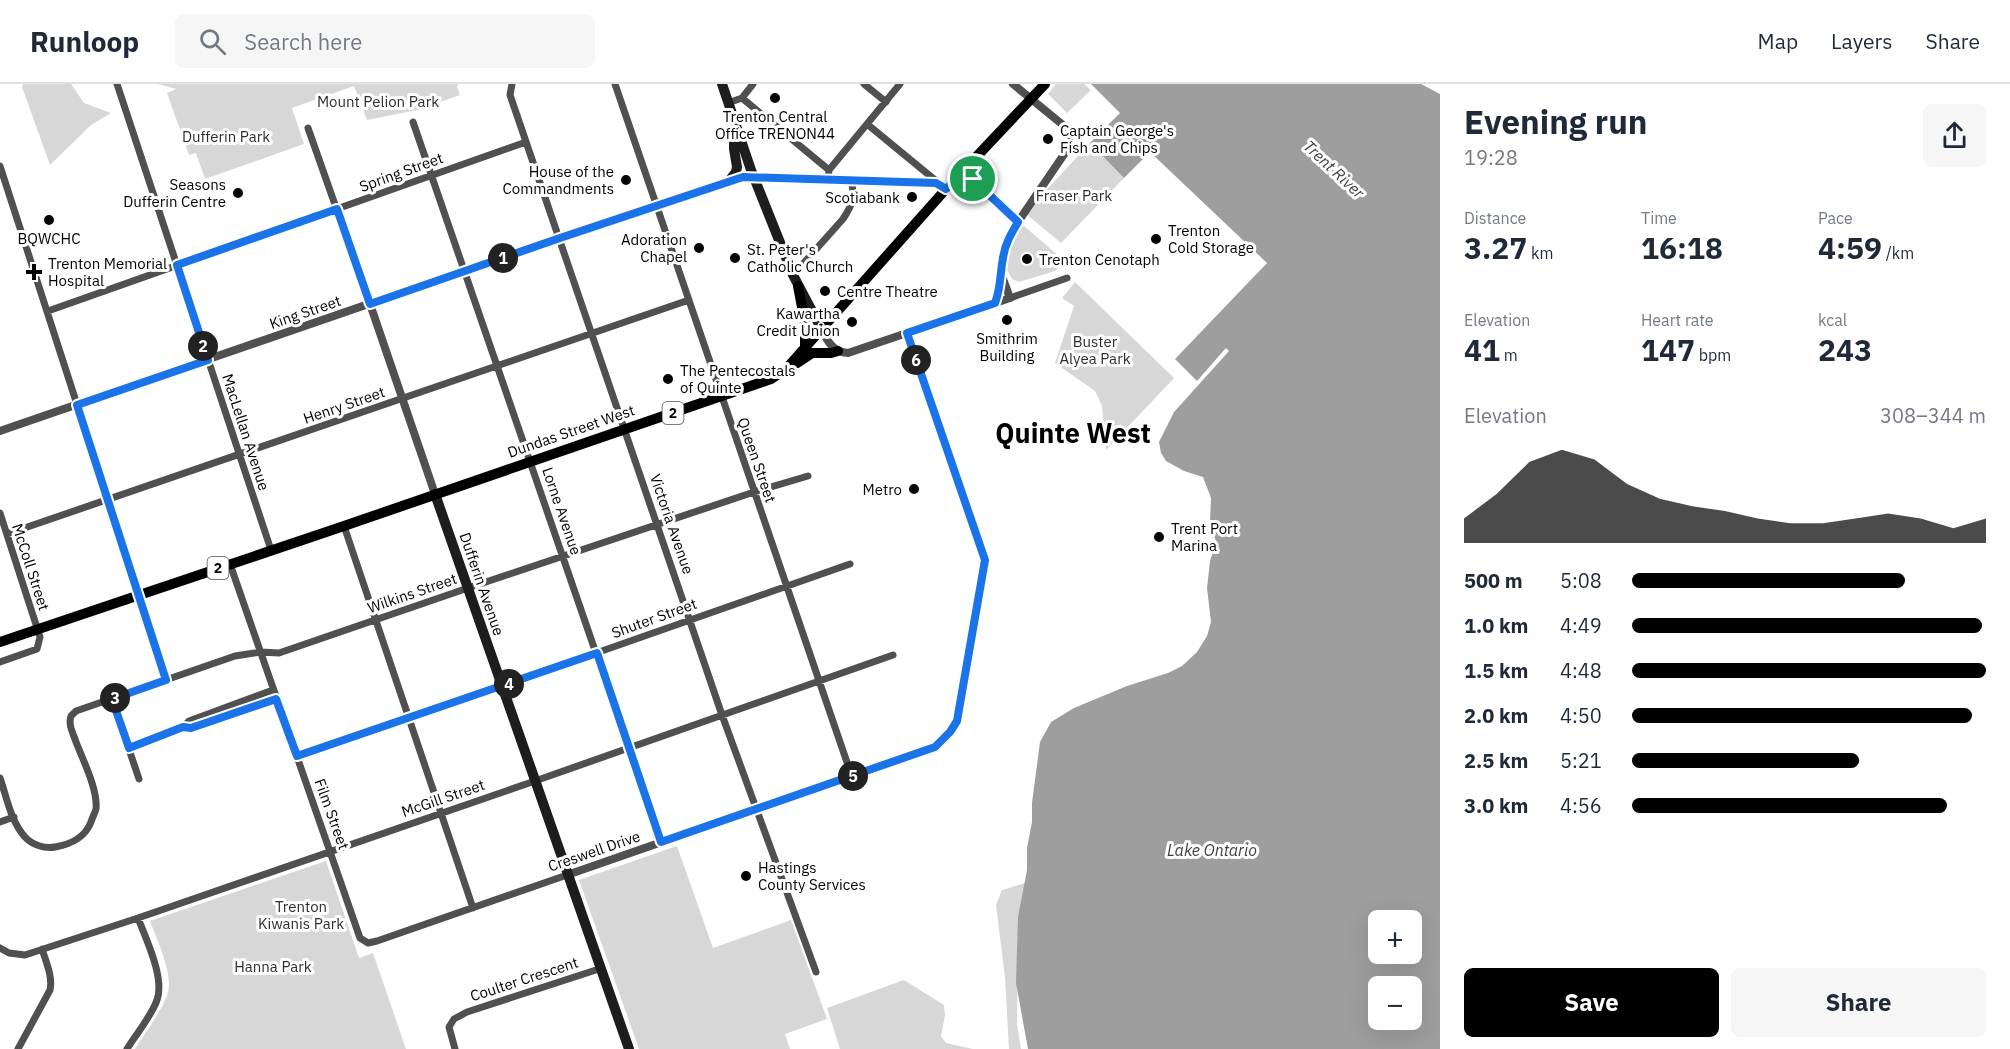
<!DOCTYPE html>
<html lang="en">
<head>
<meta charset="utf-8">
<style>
	body { margin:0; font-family:"IBM Plex Sans",sans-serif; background:#f6f6f7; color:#1f2937; height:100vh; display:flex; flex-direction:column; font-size:22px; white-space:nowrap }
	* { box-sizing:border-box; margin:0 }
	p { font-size:20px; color:#747a83 }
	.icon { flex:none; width:33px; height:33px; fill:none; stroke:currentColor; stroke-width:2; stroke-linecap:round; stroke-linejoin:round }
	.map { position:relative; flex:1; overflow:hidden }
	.side { display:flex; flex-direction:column; background:#fff; width:570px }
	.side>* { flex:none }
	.tools { position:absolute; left:1368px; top:826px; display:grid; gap:12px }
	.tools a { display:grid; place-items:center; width:54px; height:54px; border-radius:9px; background:#fff; box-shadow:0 6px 24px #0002; font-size:30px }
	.pin { position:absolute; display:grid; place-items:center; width:51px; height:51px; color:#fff; margin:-26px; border:3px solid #fff; border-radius:50%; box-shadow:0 2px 6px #0007 }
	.km { position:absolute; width:30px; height:30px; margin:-15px; border-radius:50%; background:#222; color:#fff; font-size:16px; line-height:30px; text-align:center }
	.round { display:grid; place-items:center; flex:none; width:63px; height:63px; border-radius:9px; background:#f6f6f7 }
	.summary { display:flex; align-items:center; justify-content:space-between; height:102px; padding:0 24px }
	h1 { font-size:33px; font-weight:700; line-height:45px }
	.metrics { display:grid; grid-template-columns:repeat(3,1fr); gap:9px; height:102px; padding:6px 24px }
	.metrics div { display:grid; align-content:center }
	.metrics b { font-size:30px; font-weight:700 }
	.metrics small { font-size:16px; font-weight:400 }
	.metrics p { font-size:16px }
	.chart { height:168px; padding:12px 24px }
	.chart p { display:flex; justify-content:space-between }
	.chart svg { width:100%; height:108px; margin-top:6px; fill:#000; opacity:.7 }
	.cta { display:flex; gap:12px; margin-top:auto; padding:12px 24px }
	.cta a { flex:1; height:69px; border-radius:9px; background:#000; color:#fff; font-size:24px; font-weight:700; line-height:69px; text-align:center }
	.cta a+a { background:#f6f6f7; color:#1f2937 }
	ul { padding:0 24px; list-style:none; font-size:20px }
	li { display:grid; grid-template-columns:96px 72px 1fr; align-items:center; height:45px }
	li i { height:15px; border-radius:8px; background:#000 }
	header { display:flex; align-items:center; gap:36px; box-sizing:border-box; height:84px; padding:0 30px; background:#fff; border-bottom:2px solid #e0e1e3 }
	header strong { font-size:28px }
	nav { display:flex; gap:33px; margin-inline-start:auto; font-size:21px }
	.search { width:420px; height:54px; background:#f6f6f7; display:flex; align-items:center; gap:15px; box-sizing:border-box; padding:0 21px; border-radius:9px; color:#747a83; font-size:22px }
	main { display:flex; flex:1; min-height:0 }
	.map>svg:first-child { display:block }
</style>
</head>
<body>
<header>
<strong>Runloop</strong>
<div class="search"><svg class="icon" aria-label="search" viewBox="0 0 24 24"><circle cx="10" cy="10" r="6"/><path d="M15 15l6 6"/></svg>Search here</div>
<nav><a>Map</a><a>Layers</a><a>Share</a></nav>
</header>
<main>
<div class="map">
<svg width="1440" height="965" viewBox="0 0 1440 965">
	<rect width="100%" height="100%" fill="#fff"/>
	<path fill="#d7d7d7" d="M23 0H71L84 19 111 29 91 41 50 81 22 3Z
		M158 0H458L457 3 460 11 417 26 367 36 354 2 292 24 304 60 205 95 196 69 189 71 167 9 176 5Z
		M1056 0H1084L1091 6 1067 29 1048 10Z
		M1090 59 1124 94 1061 159 1025 129Z
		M1024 142 1060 173V180L1055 187 1019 198 1012 195 1006 184C1009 171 1011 149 1024 142Z
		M1075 198 1174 294 1106 366 1102 322 1095 307 1055 279 1074 222 1062 214Z
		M677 762 713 864 791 836 827 935 785 950 790 965H639L579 796Z
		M326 777 359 874 373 869 406 965H135C145 949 162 927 168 909 173 889 157 856 150 837Z
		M1025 799 1018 839 1017 940 1021 965H1009L1005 893 996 821 1002 806Z
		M904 896 944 921 945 931 941 952 946 959 973 965H840L827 924Z"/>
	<path fill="#9e9e9e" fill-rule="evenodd" d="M1091 0H1421L1440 10V965H1028L1016 899 1018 833 1027 786V764L1032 738V719L1040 658 1051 638 1074 624 1127 602 1168 589 1182 582 1197 568 1207 552 1211 538 1207 504 1210 477 1216 458 1210 438 1211 414 1203 393 1184 387 1166 377 1161 369 1159 358 1174 328 1229 267 1226 264 1197 297 1175 275 1267 179 1150 68 1124 94 1090 59 1120 29ZM1378 837H1412V870H1378ZM1378 903H1412V936H1378Z"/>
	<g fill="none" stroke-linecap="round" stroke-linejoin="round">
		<path stroke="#505050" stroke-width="7" d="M117 0 271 466
			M512 0 510 11 722 631 816 888
			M615 0 852 693
			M864 0 886 18
			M742 14 829 86
			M728 19 742 14 753 0
			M413 38 661 758
			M867 40 946 105
			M308 44 370 220
			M0 82 166 596
			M964 87 1018 138
			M754 93 936 99
			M828 95 829 86 900 0
			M793 191 843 135C854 118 855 114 851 95
			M1010 214 1067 194
			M48 227 526 58
			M0 429 40 553 37 565 0 578
			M344 442 473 824
			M7 450 689 216
			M230 480 360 854 368 859 377 857 567 791
			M112 615 139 695
			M183 643 191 644 276 615
			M128 664 183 643 189 637 273 606
			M296 672 502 602 850 480
			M0 694C7 714 11 738 25 753 32 761 45 765 55 763 71 760 85 754 91 738 92 734 95 729 96 725 98 706 83 676 76 658 73 649 68 641 71 632L76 627 235 572 261 568 279 569 468 504 754 408 808 392
			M0 738 14 733
			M0 864 9 869 25 871 138 834 535 697 893 571
			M18 965 50 906C53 893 46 878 42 865
			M127 965C136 950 151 933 157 916 165 894 146 855 138 834
			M455 965 449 943 454 935 467 928 599 885"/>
		<path stroke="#505050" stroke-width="8" d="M995 219 1000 207 1002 176 1007 158 1018 138 1069 63V52L1063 41 1013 0
			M370 220 435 410
			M821 244C827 257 833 268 848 269L1010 214 1003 195
			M0 347 560 154 729 97 743 93H754
			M567 791 935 663 950 648 957 637 985 476 907 249"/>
		<path stroke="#1d1d1d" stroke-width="10" d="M722 0 751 86 793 191 821 244
			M729 97 736 88 737 83 734 65V45
			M435 410 629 965"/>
		<path stroke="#000" stroke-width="10" d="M798 202 805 239V263
			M797 279 812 269H831L838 267
			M0 558 344 442 771 295 786 285 946 105 1045 0"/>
	</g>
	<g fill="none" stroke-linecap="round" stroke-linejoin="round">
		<g stroke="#fff" stroke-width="12">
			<path id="route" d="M964 87 1018 138C1011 150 1005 160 1003 174 1000 189 1001 204 995 219L907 249 985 476 957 637 950 648 935 663 661 758 597 569 297 672 276 615 191 644 183 643 129 664 112 615 166 596 77 321 208 276 177 181 337 125 370 220 560 154 743 93 936 99 946 105Z"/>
		</g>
		<use href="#route" stroke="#1a73e8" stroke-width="8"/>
	</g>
	<g fill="#000" stroke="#fff" stroke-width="2">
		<circle cx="775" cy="14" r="6"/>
		<circle cx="1048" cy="55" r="6"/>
		<circle cx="626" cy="96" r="6"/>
		<circle cx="238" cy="109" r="6"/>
		<circle cx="912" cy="113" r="6"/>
		<circle cx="49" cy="136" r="6"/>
		<circle cx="1156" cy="155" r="6"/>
		<circle cx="699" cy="164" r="6"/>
		<circle cx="735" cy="174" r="6"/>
		<circle cx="1027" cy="175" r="6"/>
		<path d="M31 179h6v6h6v6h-6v6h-6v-6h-6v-6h6z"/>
		<circle cx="825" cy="207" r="6"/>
		<circle cx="1007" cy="236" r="6"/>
		<circle cx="852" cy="238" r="6"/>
		<circle cx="668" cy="295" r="6"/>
		<circle cx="914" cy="405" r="6"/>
		<circle cx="1159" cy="453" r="6"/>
		<circle cx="746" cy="792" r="6"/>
	</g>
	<g text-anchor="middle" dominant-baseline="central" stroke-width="6" stroke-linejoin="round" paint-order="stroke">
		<g fill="#fff" stroke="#4c4c4c" stroke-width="1.5">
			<rect x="662.5" y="318" width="21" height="22" rx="4.5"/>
			<rect x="207.5" y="473" width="21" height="22" rx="4.5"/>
		</g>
		<g font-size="14" font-weight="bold" fill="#000">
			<text x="673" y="329">2</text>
			<text x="218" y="484">2</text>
		</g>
		<g font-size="15" fill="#2e2e2e" stroke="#fff">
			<text x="378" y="17">Mount Pelion Park</text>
			<text x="226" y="52">Dufferin Park</text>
			<text x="1074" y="111">Fraser Park</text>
			<text x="1095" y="257">Buster<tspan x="1095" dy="17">Alyea Park</tspan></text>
			<text x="301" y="822">Trenton<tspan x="301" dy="17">Kiwanis Park</tspan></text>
			<text x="273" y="882">Hanna Park</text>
		</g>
		<g font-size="15" fill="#000" stroke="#fff" text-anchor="start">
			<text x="775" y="32" text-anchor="middle">Trenton Central<tspan x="775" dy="17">Office TRENON44</tspan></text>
			<text x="1060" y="46">Captain George's<tspan x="1060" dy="17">Fish and Chips</tspan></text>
			<text x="614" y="87" text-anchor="end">House of the<tspan x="614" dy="17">Commandments</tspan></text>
			<text x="226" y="100" text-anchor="end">Seasons<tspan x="226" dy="17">Dufferin Centre</tspan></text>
			<text x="900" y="113" text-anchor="end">Scotiabank</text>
			<text x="1168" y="146">Trenton<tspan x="1168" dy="17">Cold Storage</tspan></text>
			<text x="49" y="154" text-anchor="middle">BQWCHC</text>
			<text x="687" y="155" text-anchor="end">Adoration<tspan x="687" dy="17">Chapel</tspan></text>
			<text x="747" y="165">St. Peter's<tspan x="747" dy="17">Catholic Church</tspan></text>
			<text x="1039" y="175">Trenton Cenotaph</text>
			<text x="48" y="179">Trenton Memorial<tspan x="48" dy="17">Hospital</tspan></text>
			<text x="837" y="207">Centre Theatre</text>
			<text x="840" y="229" text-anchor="end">Kawartha<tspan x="840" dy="17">Credit Union</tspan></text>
			<text x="1007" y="254" text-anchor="middle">Smithrim<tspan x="1007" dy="17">Building</tspan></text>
			<text x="680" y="286">The Pentecostals<tspan x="680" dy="17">of Quinte</tspan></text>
			<text x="902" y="405" text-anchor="end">Metro</text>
			<text x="1171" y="444">Trent Port<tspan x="1171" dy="17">Marina</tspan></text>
			<text x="758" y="783">Hastings<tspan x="758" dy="17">County Services</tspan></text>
		</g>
		<g font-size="15" fill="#000" stroke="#fff">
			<text transform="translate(401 88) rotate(-20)">Spring Street</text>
			<text transform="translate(305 228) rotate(-19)">King Street</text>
			<text transform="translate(344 321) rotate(-19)">Henry Street</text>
			<text transform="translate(571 347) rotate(-19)">Dundas Street West</text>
			<text transform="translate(246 348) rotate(72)">MacLellan Avenue</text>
			<text transform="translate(757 376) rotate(71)">Queen Street</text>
			<text transform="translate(562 427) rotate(71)">Lorne Avenue</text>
			<text transform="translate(672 440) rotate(71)">Victoria Avenue</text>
			<text transform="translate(31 483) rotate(72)">McColl Street</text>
			<text transform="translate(482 500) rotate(71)">Dufferin Avenue</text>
			<text transform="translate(412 509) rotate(-19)">Wilkins Street</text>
			<text transform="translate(654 534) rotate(-20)">Shuter Street</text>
			<text transform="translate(443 714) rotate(-19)">McGill Street</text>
			<text transform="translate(332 730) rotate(70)">Film Street</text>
			<text transform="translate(594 767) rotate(-19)">Creswell Drive</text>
			<text transform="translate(524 895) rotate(-18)">Coulter Crescent</text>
		</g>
		<g font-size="16" font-style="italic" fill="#3f3f3f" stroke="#fff">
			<text transform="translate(1334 85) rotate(43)">Trent River</text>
			<text x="1212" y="766">Lake Ontario</text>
		</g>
		<g font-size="27" font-weight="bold" fill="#000" stroke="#fff">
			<text x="1073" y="348">Quinte West</text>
		</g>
	</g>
</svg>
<div class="tools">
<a>+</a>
<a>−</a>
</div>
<div class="pin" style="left:973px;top:95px;background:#1e9e55"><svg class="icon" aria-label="arrive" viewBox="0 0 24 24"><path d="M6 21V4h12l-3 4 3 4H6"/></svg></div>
<b class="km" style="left:503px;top:174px">1</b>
<b class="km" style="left:203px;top:262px">2</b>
<b class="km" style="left:115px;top:614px">3</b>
<b class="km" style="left:509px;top:600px">4</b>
<b class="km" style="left:853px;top:692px">5</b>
<b class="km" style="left:916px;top:276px">6</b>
</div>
<section class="side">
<div class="summary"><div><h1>Evening run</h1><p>19:28</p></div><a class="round"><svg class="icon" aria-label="share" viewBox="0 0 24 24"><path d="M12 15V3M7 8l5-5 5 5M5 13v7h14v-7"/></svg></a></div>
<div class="metrics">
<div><p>Distance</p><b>3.27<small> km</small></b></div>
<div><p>Time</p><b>16:18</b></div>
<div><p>Pace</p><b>4:59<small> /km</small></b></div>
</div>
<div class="metrics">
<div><p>Elevation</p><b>41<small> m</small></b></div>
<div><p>Heart rate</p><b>147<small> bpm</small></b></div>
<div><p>kcal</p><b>243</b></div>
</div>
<div class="chart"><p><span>Elevation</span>308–344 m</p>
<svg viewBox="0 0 160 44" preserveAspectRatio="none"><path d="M0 44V34L10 24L20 11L30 6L40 10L50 20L60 26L70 29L80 31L90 34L100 36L110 36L120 34L130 32L140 34L150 38L160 34V44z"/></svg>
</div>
<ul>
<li><b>500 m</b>5:08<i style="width:77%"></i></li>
<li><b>1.0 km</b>4:49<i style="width:99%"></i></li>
<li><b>1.5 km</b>4:48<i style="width:100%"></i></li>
<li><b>2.0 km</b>4:50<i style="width:96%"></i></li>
<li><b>2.5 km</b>5:21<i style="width:64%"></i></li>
<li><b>3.0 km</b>4:56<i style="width:89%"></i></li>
</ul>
<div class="cta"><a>Save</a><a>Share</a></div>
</section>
</main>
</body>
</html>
